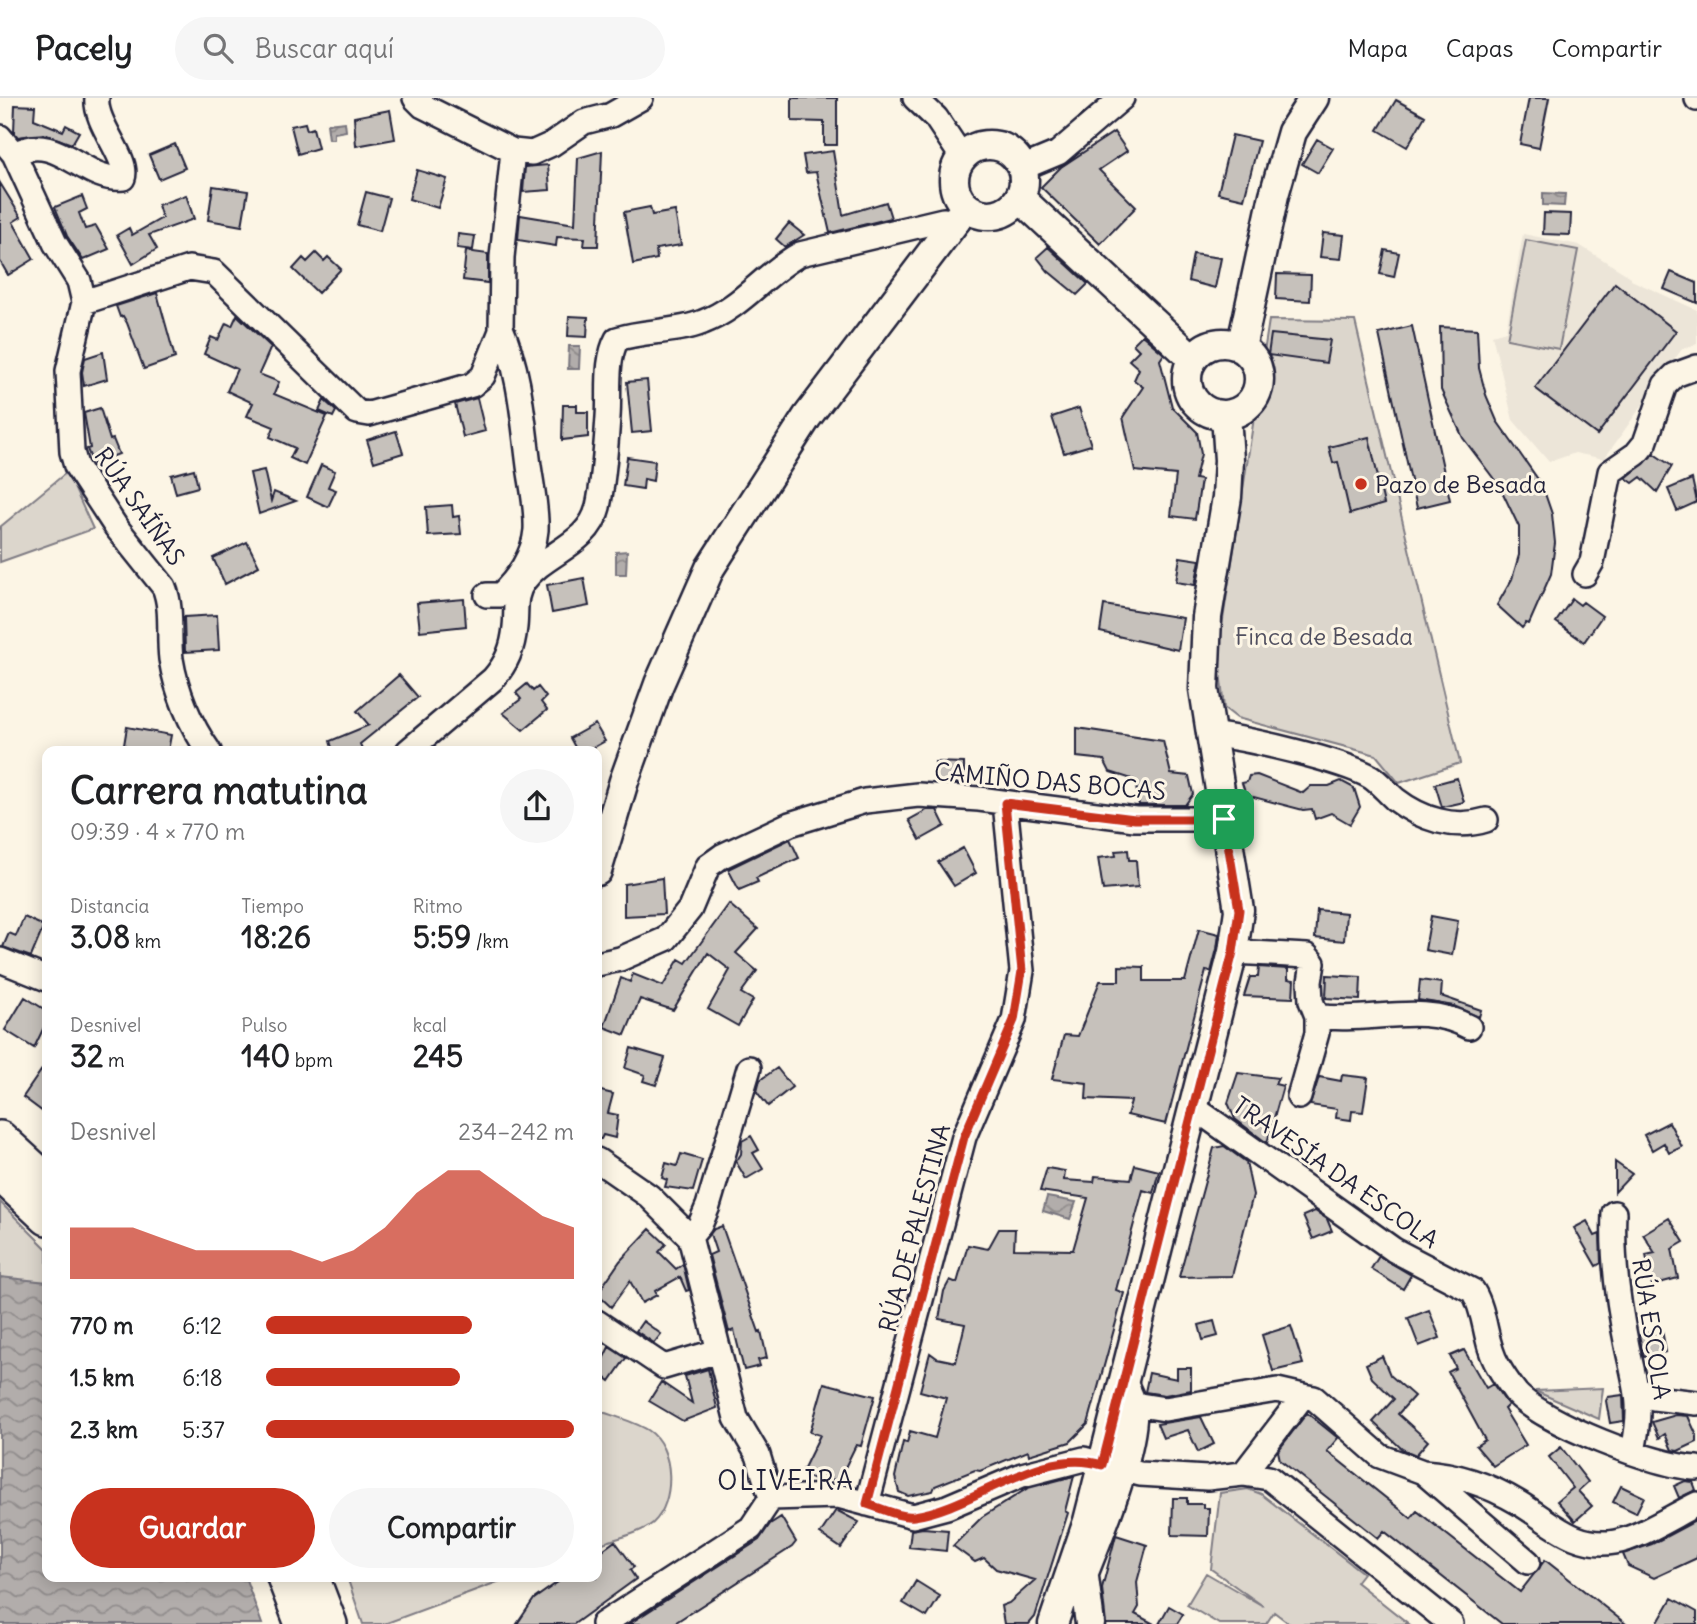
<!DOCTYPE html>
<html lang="es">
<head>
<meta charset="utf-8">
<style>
	body { margin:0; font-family:Delius,sans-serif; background:#f6f6f6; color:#202124; height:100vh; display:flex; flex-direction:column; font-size:26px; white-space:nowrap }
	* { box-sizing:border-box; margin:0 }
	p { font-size:23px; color:#757577 }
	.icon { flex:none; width:38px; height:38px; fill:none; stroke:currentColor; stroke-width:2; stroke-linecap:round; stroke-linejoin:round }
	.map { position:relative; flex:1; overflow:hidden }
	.sheet { position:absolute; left:42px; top:648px; width:560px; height:836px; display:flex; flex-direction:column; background:#fff; border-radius:14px; box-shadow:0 4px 18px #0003 }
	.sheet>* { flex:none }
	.pin { position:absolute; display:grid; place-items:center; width:60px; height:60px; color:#fff; margin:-30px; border-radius:14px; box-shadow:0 4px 10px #0006 }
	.round { display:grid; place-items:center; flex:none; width:74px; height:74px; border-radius:37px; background:#f6f6f6 }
	.headline { display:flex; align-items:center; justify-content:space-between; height:119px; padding:0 28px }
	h1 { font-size:38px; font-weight:700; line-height:52px }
	.metrics { display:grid; grid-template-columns:repeat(3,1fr); gap:10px; height:119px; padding:7px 28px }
	.metrics div { display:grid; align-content:center }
	.metrics b { font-size:30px; font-weight:700 }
	.metrics small { font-size:19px; font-weight:400 }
	.metrics p { font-size:19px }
	.chart { height:196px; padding:14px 28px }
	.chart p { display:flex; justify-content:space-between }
	.chart svg { width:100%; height:126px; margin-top:7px; fill:#c8321e; opacity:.7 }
	.button { display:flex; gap:14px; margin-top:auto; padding:14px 28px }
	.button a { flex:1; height:80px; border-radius:42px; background:#c8321e; color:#fff; font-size:28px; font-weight:700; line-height:80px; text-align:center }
	.button a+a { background:#f6f6f6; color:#202124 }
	ul { padding:0 28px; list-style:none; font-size:23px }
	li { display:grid; grid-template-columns:112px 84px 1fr; align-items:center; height:52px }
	li i { height:18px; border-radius:9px; background:#c8321e }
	header { display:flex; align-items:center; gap:42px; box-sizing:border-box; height:98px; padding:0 35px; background:#fff; border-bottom:2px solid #e0e0e0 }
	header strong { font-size:33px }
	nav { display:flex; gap:38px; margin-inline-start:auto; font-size:24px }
	.search { width:490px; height:63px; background:#f6f6f6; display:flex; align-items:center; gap:18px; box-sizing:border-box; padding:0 24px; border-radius:38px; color:#757577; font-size:26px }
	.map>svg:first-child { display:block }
</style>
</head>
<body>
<header>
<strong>Pacely</strong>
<div class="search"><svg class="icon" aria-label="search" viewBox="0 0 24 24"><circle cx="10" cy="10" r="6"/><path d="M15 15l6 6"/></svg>Buscar aquí</div>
<nav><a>Mapa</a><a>Capas</a><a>Compartir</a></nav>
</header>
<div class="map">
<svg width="1697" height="1526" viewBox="0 0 1697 1526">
	<defs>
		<pattern id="water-waves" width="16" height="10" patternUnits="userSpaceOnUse" patternTransform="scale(1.75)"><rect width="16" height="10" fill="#b2adab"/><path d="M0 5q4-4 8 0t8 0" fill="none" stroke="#908c8c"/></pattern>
	</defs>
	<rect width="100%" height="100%" fill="#fcf5e5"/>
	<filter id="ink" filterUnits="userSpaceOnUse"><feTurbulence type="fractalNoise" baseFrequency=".0143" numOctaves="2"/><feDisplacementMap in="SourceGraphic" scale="14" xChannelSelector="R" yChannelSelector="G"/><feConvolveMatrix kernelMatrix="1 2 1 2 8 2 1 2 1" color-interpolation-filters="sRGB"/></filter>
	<g filter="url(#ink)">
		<path fill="#ece5d8" d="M1523 136 1579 147 1631 179V182L1697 212V246L1682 251 1604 361 1575 355 1549 364 1513 322 1492 237 1506 233Z"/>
		<path fill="#dcd6cc" stroke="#7f7c84" stroke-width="2" d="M1526 142 1578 152 1559 251 1507 241Z
			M1269 222 1355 223 1460 665 1399 685 1376 657 1237 620 1224 610 1218 554Z
			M67 374 93 431 0 464V429Z
			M0 1104 47 1151V1185H0Z
			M1603 1290 1599 1321 1535 1293Z
			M597 1312C613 1318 633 1323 648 1332 675 1349 676 1404 653 1425 640 1436 613 1441 597 1447Z
			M1248 1391 1261 1396 1363 1475 1356 1484 1409 1526H1290L1274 1514 1266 1526H1219L1187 1507 1206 1475 1263 1508 1211 1471 1220 1395Z
			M347 1479H511L384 1526H363Z"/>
		<path fill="url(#water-waves)" stroke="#78757e" stroke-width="2" d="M345 24 346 33 334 35V41H329L327 26Z
			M1543 95 1565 96 1564 108 1543 107Z
			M569 248H580L579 271H568Z
			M627 453 626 476H616V454Z
			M1047 1099 1076 1104 1070 1121 1043 1113Z
			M0 1179 47 1184V1479H245L262 1526H0Z"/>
		<path fill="#c6c1bb" stroke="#22223b" stroke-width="2" d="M792 0H837V47H824V24L792 23Z
			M1529 0H1549L1539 50 1520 46Z
			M1396 2 1425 18 1407 49 1378 32Z
			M15 7 35 8 34 21 63 33 66 27 79 34 72 46 44 36 18 39 14 34Z
			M390 12 395 41 356 48 354 19Z
			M305 25 307 32 313 30 318 50 298 56 291 28Z
			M1114 34 1127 53 1099 72 1136 109 1100 146 1041 89 1061 69Z
			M1232 37 1259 43 1244 101 1218 95Z
			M1317 41 1333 50 1318 75 1302 66Z
			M175 46 185 70 159 81 149 57Z
			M602 53 598 148H584L585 140 557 139 556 148 518 142 520 117 575 126 578 60Z
			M833 53 843 117 886 104 891 120 830 135 816 74 806 75 803 57Z
			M548 67 550 92 523 94 525 69Z
			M417 72 447 81 438 110 409 101Z
			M0 85 21 119 13 124 34 161 8 177 0 163Z
			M213 88 248 93 242 128 208 122Z
			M366 94 389 100 380 133 357 127Z
			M186 97 194 121 149 137 157 151 133 166 117 137 129 130 132 137 162 120 158 107Z
			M82 98 87 111 79 115 85 131 96 128 109 151 83 162 67 138 55 109Z
			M650 109 652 117 675 113 681 147 656 151 657 161 633 166 624 114Z
			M1544 115 1571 116 1570 137 1543 136Z
			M789 125 804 137 785 149 776 141Z
			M1323 135 1344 137 1341 161 1320 159Z
			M458 136 475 138 473 152 457 150Z
			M1048 149 1088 186 1077 197 1048 173 1037 159Z
			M1385 152 1399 155 1394 179 1380 176Z
			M466 153 488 156V185L463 182Z
			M316 155 324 163 328 159 341 171 318 195 293 171 303 160 307 164Z
			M1193 156 1221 160 1215 190 1188 183Z
			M1671 174 1697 185V205L1664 191Z
			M1277 176 1311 177 1310 203 1276 201Z
			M1615 185 1676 233 1597 337 1535 290Z
			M157 195 175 260 144 271 127 225 123 218 120 219 116 208Z
			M237 217 271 249 259 276 279 284 274 296 327 318 305 367 290 360 295 350 270 339 274 329 247 318 253 305 227 293 237 271 204 256 211 239 218 242 226 225 232 228Z
			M569 218 588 219 587 239 568 238Z
			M1412 228 1450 402 1417 410 1379 236Z
			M1440 229 1477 231 1479 270 1486 297 1497 323 1542 387 1552 416 1555 445 1551 476 1529 526 1526 525 1522 530 1497 507 1512 481 1519 457V429L1500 389 1463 340 1441 292Z
			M1271 236 1330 242 1326 265 1268 257Z
			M1142 237 1164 256 1160 262 1172 309 1197 334 1201 356 1195 381 1201 382 1195 421 1171 418 1176 377 1135 373 1123 319 1143 289 1134 282 1139 271 1129 262 1139 252 1133 246Z
			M103 254 107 281 84 288 82 274 85 260Z
			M647 282 652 333 632 335 627 284Z
			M477 300 485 333 463 339 455 306Z
			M324 302 336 313 333 319 319 313Z
			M563 307H577V314H588V339L562 342Z
			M100 310 110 342 113 341 119 356 93 366 87 351 90 350 84 315Z
			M1079 310 1091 347 1064 355 1052 319Z
			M396 333 403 355 374 364 367 342Z
			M1369 339 1384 406 1350 416 1338 364 1333 365 1329 349Z
			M1654 356 1672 368 1657 394 1641 379 1633 385 1626 380Z
			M627 359 655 363 653 383 644 381 643 391 623 388Z
			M321 367 335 373 328 389 336 392 328 409 307 399Z
			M194 371 198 389 176 395 171 377Z
			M264 372 271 403 274 394 296 403 259 416 250 375Z
			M1692 381 1697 404 1677 413 1668 391Z
			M452 407 453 419 459 418 461 436 428 438 426 409Z
			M247 444 259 468 225 486 213 460Z
			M1180 459 1200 462 1195 487 1176 484Z
			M584 480 589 508 552 515 547 487Z
			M464 501 466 528 420 533 417 505Z
			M1572 501 1580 507 1583 504 1602 518 1584 544 1556 524Z
			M1104 507 1183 520 1178 552 1100 534Z
			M217 517 219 552 185 554 184 519Z
			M399 577 418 599 360 646 363 653H333L330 643 369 627 357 613Z
			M527 586 533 593 538 589 546 599 541 604 547 612 523 632 503 615 521 601 516 595Z
			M595 626 605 643 587 653H577L570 640Z
			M127 629 171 637 168 653H123Z
			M1077 630 1163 643 1171 676 1189 678 1193 696 1185 707H1139L1135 682 1110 674 1104 662 1077 659Z
			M935 664 964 665V686L935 684Z
			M1257 677 1303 695 1311 688H1329L1341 683 1354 690 1360 709 1350 726 1331 715 1315 721 1312 711 1303 712 1246 697 1242 685 1247 684 1249 678Z
			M1457 680 1464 704 1442 709 1435 686Z
			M927 712H937L945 728 920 742 909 722Z
			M790 741 799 760 756 780 758 784 739 792 728 771Z
			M963 750 976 775 954 788 938 764Z
			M1128 752 1129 762H1136L1138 789 1103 792 1098 760 1116 758 1115 753Z
			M662 780 664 816 624 818V786Z
			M729 806 758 831 736 855 757 873 741 895 753 902 738 928 708 911 730 872 708 855 673 912 640 901 625 937 604 929 621 880 630 884 633 876 663 888 679 861 686 865Z
			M1317 812 1346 815 1344 843 1315 840Z
			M1431 818 1458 823 1452 857 1425 852Z
			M24 819 44 828 31 859 3 849 9 835 16 838Z
			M1199 831 1219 836 1217 851 1211 874 1206 873 1166 1026 1127 1017 1131 1003 1086 1001 1087 985 1052 981 1064 937 1078 938 1100 883H1119V868L1144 869V883H1185Z
			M1259 869 1288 871V881L1294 882 1293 900 1244 898 1250 879H1258Z
			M1327 877 1361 879 1360 902 1326 900Z
			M1420 882 1442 885 1441 898 1481 912 1479 919 1454 908 1418 902Z
			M25 899 47 913V923L34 950 5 932Z
			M631 950 665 960 656 987 643 983 645 977 625 970Z
			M47 964V1017L23 999Z
			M777 970 792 989 768 1008 757 994 760 982Z
			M1238 975 1278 980 1275 986 1283 988 1267 1045 1235 1021 1228 1005Z
			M1342 977 1368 980 1363 1014 1352 1013 1351 1022 1336 1020 1337 1011 1310 1007 1319 979 1341 983Z
			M597 992 613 996 608 1015 618 1017 615 1040 603 1037 601 1041H597Z
			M1669 1024 1682 1049 1669 1055 1664 1045 1652 1052 1644 1037Z
			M751 1038 759 1052 753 1055 763 1071 746 1081 736 1064 741 1056 742 1043Z
			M1224 1048 1246 1064 1253 1097 1232 1178 1179 1179 1214 1050Z
			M681 1056 702 1062 693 1093 665 1089 667 1082 662 1080 666 1065 677 1068Z
			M1615 1064 1632 1076 1615 1094Z
			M1135 1067 1159 1073 1153 1095 1143 1092 1116 1192 1124 1195 1088 1326 1070 1344 1029 1357 1028 1353 980 1373 975 1372 935 1388 933 1393 908 1398 899 1394 895 1379 903 1344 907 1345 910 1333 935 1340 946 1300 920 1293 930 1255 937 1260 956 1264 965 1226 939 1221 944 1193 950 1182 957 1185 968 1147 988 1151 999 1131H1015L1014 1151 1073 1152 1088 1100 1040 1093 1047 1070 1065 1073 1064 1082 1094 1084 1095 1078 1131 1081Z
			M1315 1113 1327 1121 1332 1133 1313 1141 1303 1118Z
			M1669 1120 1684 1144 1672 1151 1678 1180 1652 1187 1646 1157 1655 1155 1643 1136Z
			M1587 1123 1595 1138 1600 1136 1601 1165 1596 1168 1574 1130Z
			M722 1128 759 1234 761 1233 767 1260 758 1262 760 1268 744 1272 734 1232 729 1234 709 1157 716 1154 710 1136 714 1131Z
			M650 1131 666 1146 659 1154 676 1171 683 1166 689 1192 686 1193 680 1179 655 1193 657 1197 642 1205 630 1183 611 1209 597 1196 620 1163Z
			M1379 1158 1411 1177 1403 1191 1371 1171Z
			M1429 1212 1440 1240 1419 1248 1408 1220Z
			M643 1223 661 1236 654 1245 636 1233Z
			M1214 1223 1218 1238 1203 1242 1199 1227Z
			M1291 1228 1303 1266 1273 1273 1262 1237Z
			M1662 1232 1666 1254 1644 1259 1639 1237Z
			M609 1249 626 1260 610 1283 597 1273Z
			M1464 1252 1486 1290 1493 1286 1508 1307 1504 1311 1526 1347 1493 1368 1476 1348 1485 1342 1448 1274 1456 1270 1450 1258Z
			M1382 1258 1390 1277 1414 1298 1398 1316 1428 1343 1416 1357 1402 1351 1373 1324 1394 1301 1372 1280 1366 1266Z
			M1177 1270H1191V1292L1165 1297 1145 1294 1149 1275 1177 1281Z
			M708 1271 717 1310 683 1323 649 1303 661 1284 692 1305 685 1278Z
			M824 1285 875 1298 861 1348 856 1347 838 1384 818 1374 814 1382 801 1376 820 1337 810 1334Z
			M1623 1297 1624 1323 1610 1325 1606 1303 1608 1299Z
			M1307 1315 1338 1340 1327 1353 1411 1420 1417 1413 1520 1494 1545 1462 1626 1526H1502L1384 1433 1378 1440 1280 1362 1278 1353Z
			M1676 1317 1688 1318 1697 1338V1344L1678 1353 1672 1352 1665 1336 1659 1340 1652 1324Z
			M1201 1319 1214 1346 1198 1354 1188 1332 1163 1340 1157 1326Z
			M1561 1349 1588 1384 1578 1393 1592 1408 1575 1423 1557 1403 1573 1390 1549 1359Z
			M1074 1378 1065 1413 1068 1415 1035 1519 1029 1526H1004L1001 1508 1009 1505 1035 1482 996 1471 984 1460 975 1464 953 1448 982 1419 1028 1390Z
			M1685 1383 1693 1384 1696 1392 1679 1400 1674 1388Z
			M1621 1388 1644 1399 1636 1415 1613 1404Z
			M1173 1400H1187V1406H1203V1410H1209L1208 1438 1172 1437Z
			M836 1412 859 1424 841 1450 820 1436Z
			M781 1419 796 1444 792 1449 673 1526H629L759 1442 770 1426Z
			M1697 1422V1460L1654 1480 1628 1468 1623 1456 1652 1446Z
			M923 1430 948 1432 946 1453 909 1449 911 1432Z
			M1116 1437 1147 1447 1137 1484 1139 1509 1135 1516 1154 1526H1106L1102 1490Z
			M615 1443 634 1469 630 1472 636 1481 574 1526H517L534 1501 565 1479H597V1456Z
			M916 1483 940 1498 927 1519 903 1505Z
			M1672 1500 1697 1514V1526H1657Z
			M1169 1508 1183 1516 1177 1526H1159Z"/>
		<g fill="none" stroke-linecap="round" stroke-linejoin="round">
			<g stroke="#22223b" stroke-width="28">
				<path id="minor" d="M415 0 423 8 513 53 532 55 552 46 584 24 611 17 641 0
					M915 0 936 20 962 59
					M1697 0V1
					M0 39 14 56 55 145 79 183 84 204 68 273 72 354 76 368 116 429 164 489C173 511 168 537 171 561 176 592 190 627 209 653
					M14 56C57 32 84 85 123 80 130 61 94 26 97 0
					M1022 70 1058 55 1122 0
					M84 204 189 170 214 174 357 314 369 316 472 287 483 278 501 233 502 159 513 53
					M1585 476 1592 464 1610 374 1636 356 1645 345 1665 287 1675 277 1697 269
					M487 497H500C517 482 534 457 536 432 537 411 532 389 529 368 523 322 520 273 501 230
					M1209 636C1245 640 1342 662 1371 679 1380 685 1387 694 1395 701 1421 721 1454 732 1486 722
					M408 653 493 581C507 565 513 550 515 529 517 512 513 498 524 483 544 455 589 447 598 409 604 381 606 348 608 319 610 294 605 263 617 241 645 232 676 235 703 224 741 210 765 175 800 156L943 122 958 124
					M1233 854 1307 858 1313 865 1310 884 1311 903 1317 918V935L1299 999
					M0 862 47 881
					M597 866 620 861 666 841 690 811 708 768 722 758 790 726 865 703 918 697 979 701 1135 721H1224
					M1317 918C1368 926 1422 903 1469 929
					M1193 1009 1394 1152 1473 1193C1487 1216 1484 1245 1498 1268 1503 1277 1510 1287 1516 1295 1543 1325 1657 1369 1697 1370
					M597 1062 649 1098 690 1139 736 1320 758 1357 771 1400
					M1614 1115C1612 1160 1618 1205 1627 1248 1637 1295 1643 1304 1633 1354
					M690 1139 700 1127 708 1108 749 970
					M597 1224 664 1269 718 1253
					M1639 1292 1654 1300 1697 1305
					M1134 1306 1165 1311 1277 1292 1303 1298
					M1423 1374C1457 1376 1489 1387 1519 1405 1551 1424 1575 1451 1615 1444 1639 1440 1674 1417 1697 1406
					M1243 1376 1303 1298 1314 1300 1380 1358 1423 1374 1528 1464
					M771 1400 838 1398 913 1418 947 1409 1022 1377 1084 1361 1140 1376 1207 1380 1243 1376 1269 1380 1451 1526
					M867 1406 964 1039 1014 922 1022 873 1005 705
					M1084 1481C1099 1443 1141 1344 1134 1306 1132 1298 1127 1289 1123 1281
					M603 1526 751 1430 771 1400"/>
			</g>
			<g stroke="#22223b" stroke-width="33">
				<path id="major" d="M954 82a35 35 0 1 1 70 0a35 35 0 1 1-70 0Z
					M1020 100 1193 261
					M1187 281a36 36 0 1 1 72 0a36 36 0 1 1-72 0Z
					M1241 250 1274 97 1292 34 1314 0
					M597 773 624 683 659 586 710 470 807 319 966 109
					M1081 1456 1090 1526
					M1053 1526 1088 1423 1233 854 1239 812 1204 591 1207 519 1227 399 1229 362 1226 317"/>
			</g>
			<g stroke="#22223b" stroke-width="38">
				<path id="highway" d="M0 1040 47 1083
					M0 1076 47 1120
					M284 1479 302 1526
					M312 1479 330 1526"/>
			</g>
			<use href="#minor" stroke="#fcf5e5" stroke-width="23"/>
			<use href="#major" stroke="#fcf5e5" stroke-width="28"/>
			<use href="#highway" stroke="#fcf5e5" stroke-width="33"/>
		</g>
	</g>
	<g fill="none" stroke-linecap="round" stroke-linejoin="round" filter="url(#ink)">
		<g stroke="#fff" stroke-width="14">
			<path id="route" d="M1005 705 1135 721H1224L1239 812 1233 854 1102 1367C1041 1347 974 1410 914 1418 900 1420 881 1410 867 1406L964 1039 1014 922 1022 873Z"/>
		</g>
		<use href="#route" stroke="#c8321e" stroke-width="9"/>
	</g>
	<circle fill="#c8321e" stroke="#fcf5e5" stroke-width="2.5" cx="1361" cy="386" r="7"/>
	<g text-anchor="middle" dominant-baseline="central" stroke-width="6" stroke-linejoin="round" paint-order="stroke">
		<g font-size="24" fill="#22223b" stroke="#fcf5e5" text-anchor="start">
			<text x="1375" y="386">Pazo de Besada</text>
		</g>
		<g font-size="24" fill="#22223b" stroke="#fcf5e5">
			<text transform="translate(140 408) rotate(55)">RÚA SAÍÑAS</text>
			<text transform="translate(1050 683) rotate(5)">CAMIÑO DAS BOCAS</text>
			<text transform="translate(1336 1074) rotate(35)">TRAVESÍA DA ESCOLA</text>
			<text transform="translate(914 1130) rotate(-75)">RÚA DE PALESTINA</text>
			<text transform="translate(1652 1231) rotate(81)">RÚA ESCOLA</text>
		</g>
		<g font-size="24" fill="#504f5f" stroke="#fcf5e5">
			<text x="1324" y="538">Finca de Besada</text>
		</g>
		<g font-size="26" letter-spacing="2" fill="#22223b" stroke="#fcf5e5">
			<text x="786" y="1382">OLIVEIRA</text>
		</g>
	</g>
</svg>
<div class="pin" style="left:1224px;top:721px;background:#1e9e55"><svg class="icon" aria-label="arrive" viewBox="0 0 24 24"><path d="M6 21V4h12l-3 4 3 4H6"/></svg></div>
<section class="sheet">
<div class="headline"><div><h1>Carrera matutina</h1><p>09:39 · 4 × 770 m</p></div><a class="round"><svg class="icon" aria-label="share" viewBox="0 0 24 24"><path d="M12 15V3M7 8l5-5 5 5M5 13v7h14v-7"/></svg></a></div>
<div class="metrics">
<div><p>Distancia</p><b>3.08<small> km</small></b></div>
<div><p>Tiempo</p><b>18:26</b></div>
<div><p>Ritmo</p><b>5:59<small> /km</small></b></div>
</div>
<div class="metrics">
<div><p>Desnivel</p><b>32<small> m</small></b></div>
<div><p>Pulso</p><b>140<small> bpm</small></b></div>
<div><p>kcal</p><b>245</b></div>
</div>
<div class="chart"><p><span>Desnivel</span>234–242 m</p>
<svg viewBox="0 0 160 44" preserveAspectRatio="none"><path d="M0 44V26L10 26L20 26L30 30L40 34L50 34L60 34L70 34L80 38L90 34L100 26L110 14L120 6L130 6L140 14L150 22L160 26V44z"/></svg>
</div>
<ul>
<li><b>770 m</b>6:12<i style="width:67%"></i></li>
<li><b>1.5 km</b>6:18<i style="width:63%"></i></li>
<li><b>2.3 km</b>5:37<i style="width:100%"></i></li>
</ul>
<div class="button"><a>Guardar</a><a>Compartir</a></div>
</section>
</div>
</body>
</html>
